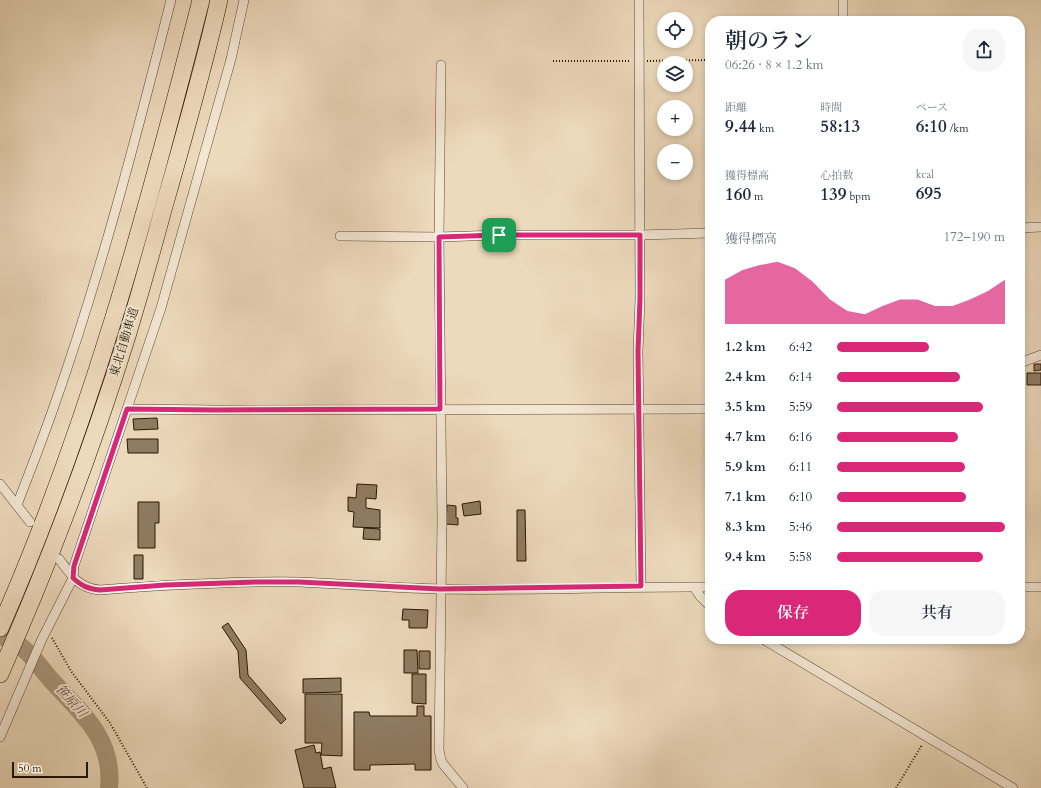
<!DOCTYPE html>
<html lang="ja">
<head>
<meta charset="utf-8">
<style>
	body { margin:0; font-family:Cardo,"Noto Serif JP",serif; background:#f6f6f7; color:#1f2937; height:100vh; display:flex; flex-direction:column; font-size:15px; white-space:nowrap }
	* { box-sizing:border-box; margin:0 }
	p { font-size:13px; color:#747a83 }
	.icon { flex:none; width:22px; height:22px; fill:none; stroke:currentColor; stroke-width:2; stroke-linecap:round; stroke-linejoin:round }
	.map { position:relative; flex:1; overflow:hidden }
	.side { position:absolute; left:705px; top:16px; width:320px; height:628px; display:flex; flex-direction:column; background:#fff; border-radius:16px; box-shadow:0 2px 6px #0003 }
	.side>* { flex:none }
	.fabs { position:absolute; left:657px; top:12px; display:grid; gap:8px }
	.fabs a { display:grid; place-items:center; width:36px; height:36px; border-radius:50%; background:#fff; box-shadow:0 2px 6px #0003; font-size:20px }
	.scale { position:absolute; left:12px; bottom:10px; width:76px; box-sizing:border-box; padding-left:4px; border:2px solid #2a1700; border-top:0; font-size:11px; line-height:14px; white-space:nowrap; color:#2a1700; -webkit-text-stroke:3px #f3e6d3; paint-order:stroke }
	.pin { position:absolute; display:grid; place-items:center; width:34px; height:34px; color:#fff; margin:-17px; border-radius:8px; box-shadow:0 2px 6px #0006 }
	.round { display:grid; place-items:center; flex:none; width:42px; height:42px; border-radius:16px; background:#f6f6f7 }
	.headline { display:flex; align-items:center; justify-content:space-between; height:68px; padding:0 20px }
	h1 { font-size:22px; font-weight:600; line-height:30px }
	.figures { display:grid; grid-template-columns:repeat(3,1fr); gap:6px; height:68px; padding:4px 20px }
	.figures div { display:grid; align-content:center }
	.figures b { font-size:17px; font-weight:600 }
	.figures small { font-size:11px; font-weight:400 }
	.figures p { font-size:11px }
	.chart { height:112px; padding:8px 20px }
	.chart p { display:flex; justify-content:space-between }
	.chart svg { width:100%; height:72px; margin-top:4px; fill:#db2777; opacity:.7 }
	.action { display:flex; gap:8px; margin-top:auto; padding:8px 20px }
	.action a { flex:1; height:46px; border-radius:16px; background:#db2777; color:#fff; font-size:16px; font-weight:600; line-height:46px; text-align:center }
	.action a+a { background:#f6f6f7; color:#1f2937 }
	ul { padding:0 20px; list-style:none; font-size:13px }
	li { display:grid; grid-template-columns:64px 48px 1fr; align-items:center; height:30px }
	li i { height:10px; border-radius:5px; background:#db2777 }
	.map>svg:first-child { display:block }
</style>
</head>
<body>
<div class="map">
<svg width="1041" height="788" viewBox="0 0 1041 788">
	<rect width="100%" height="100%" fill="#edd9bc"/>
	<filter id="stains"><feTurbulence type="fractalNoise" baseFrequency=".005" numOctaves="4"/><feColorMatrix values="0 0 0 0 .2 0 0 0 0 .09 0 0 0 0 .02 0 0 0 .5 -.17"/></filter>
	<radialGradient id="worn" r=".72"><stop offset=".6" stop-color="#630" stop-opacity="0"/><stop offset="1" stop-color="#630" stop-opacity=".3"/></radialGradient>
	<g fill="none" stroke-linecap="round" stroke-linejoin="round">
		<path stroke="#ab977c" stroke-width="18" d="M0 635C8 640 20 644 26 651 36 660 43 671 52 681 82 714 114 739 109 788"/>
	</g>
	<path fill="#8f7c62" stroke="#2a1700" d="M1034 364H1041V370L1034 371Z
		M1027 373H1041V385H1027Z
		M157 418 158 429 134 430 133 419Z
		M127 439H158V453H128Z
		M357 484 377 485 376 499 366 498V508L380 510V528L353 527 354 512 348 511V497L356 498Z
		M480 501 481 514 464 516 462 504Z
		M138 502H159V523H155V548H138Z
		M447 505 456 506V518H458V525L446 524Z
		M517 510H525L526 561H517Z
		M364 528 380 529V540L363 539Z
		M134 555H143V579H134Z
		M403 609 428 610 427 628H409V620H402Z
		M228 623 246 650 248 675 286 719 281 724 240 678 238 651 222 627Z
		M404 650H417L418 673H404Z
		M419 651H430V669H419Z
		M412 674H426V704L412 703Z
		M341 678V692L303 693V679Z
		M305 694H342V756L321 755 322 743H305Z
		M417 706H424V716H431V770H415V764L370 765V770H354V712H369L370 716H417Z
		M314 745 316 753 320 752 323 769 331 767 336 788H304L295 750Z"/>
	<g fill="none" stroke-linecap="round" stroke-linejoin="round">
		<g stroke="#5b482f" stroke-width="10">
			<path id="street" d="M639 0 640 299 638 351 641 586
				M843 0V21
				M441 65 439 237 442 520 439 750 441 760 443 764 463 788
				M1020 228 1041 227
				M340 236 439 237 499 235H640L710 233
				M1020 363 1041 355
				M127 409 216 410 710 409
				M0 484 30 522
				M17 505C29 474 41 443 52 412 100 277 136 138 171 0
				M59 559C72 576 78 588 100 590 166 585 234 581 299 582 346 584 393 588 440 589 530 591 620 586 710 587
				M694 587 700 596 710 606
				M1020 587H1041
				M763 639 1013 788
				M0 737 42 639 73 578 74 566 161 308 231 59 244 0"/>
		</g>
		<g stroke="#2a1700" stroke-width="18">
			<path id="highway" d="M0 628C89 426 147 213 201 0
				M0 674C49 563 92 449 128 333 140 293 152 251 163 210 183 140 203 71 219 0"/>
		</g>
		<path stroke="#2a1700" stroke-width="2" stroke-dasharray="1 2" stroke-linecap="butt" d="M553 61H631
			M647 61 710 60
			M52 638 71 671 110 723 147 788
			M896 788 922 745"/>
		<use href="#street" stroke="#f3e6d3" stroke-width="9"/>
		<use href="#highway" stroke="#edd9bc" stroke-width="17"/>
	</g>
	<g fill="none" stroke-linecap="round" stroke-linejoin="round">
		<g stroke="#fff" stroke-width="8">
			<path id="route" d="M499 235H640V299L638 351 641 586 440 589 299 582H256L165 585 100 590C88 589 82 586 73 578L74 566 127 409 216 410 440 409 439 237Z"/>
		</g>
		<use href="#route" stroke="#db2777" stroke-width="5"/>
	</g>
	<g text-anchor="middle" dominant-baseline="central" stroke-width="4" stroke-linejoin="round" paint-order="stroke">
		<g font-size="12" fill="#2a1700" stroke="#f3e6d3">
			<text transform="translate(124 342) rotate(-73)">東北自動車道</text>
		</g>
		<g font-size="13" font-style="italic" fill="#5e4a32" stroke="#f3e6d3">
			<text transform="translate(71 701) rotate(48)">笹原川</text>
		</g>
	</g>
	<rect width="100%" height="100%" filter="url(#stains)"/>
	<rect width="100%" height="100%" fill="url(#worn)"/>
</svg>
<div class="fabs">
<a><svg class="icon" aria-label="locate" viewBox="0 0 24 24"><circle cx="12" cy="12" r="6"/><path d="M12 2v4M12 18v4M2 12h4M18 12h4"/></svg></a>
<a><svg class="icon" aria-label="layers" viewBox="0 0 24 24"><path d="M12 4l9 5-9 5-9-5zM3 14l9 5 9-5"/></svg></a>
<a>+</a>
<a>−</a>
</div>
<div class="scale">50 m</div>
<div class="pin" style="left:499px;top:235px;background:#1e9e55"><svg class="icon" aria-label="arrive" viewBox="0 0 24 24"><path d="M6 21V4h12l-3 4 3 4H6"/></svg></div>
<section class="side">
<div class="headline"><div><h1>朝のラン</h1><p>06:26 · 8 × 1.2 km</p></div><a class="round"><svg class="icon" aria-label="share" viewBox="0 0 24 24"><path d="M12 15V3M7 8l5-5 5 5M5 13v7h14v-7"/></svg></a></div>
<div class="figures">
<div><p>距離</p><b>9.44<small> km</small></b></div>
<div><p>時間</p><b>58:13</b></div>
<div><p>ペース</p><b>6:10<small> /km</small></b></div>
</div>
<div class="figures">
<div><p>獲得標高</p><b>160<small> m</small></b></div>
<div><p>心拍数</p><b>139<small> bpm</small></b></div>
<div><p>kcal</p><b>695</b></div>
</div>
<div class="chart"><p><span>獲得標高</span>172–190 m</p>
<svg viewBox="0 0 160 44" preserveAspectRatio="none"><path d="M0 44V17L10 11L20 8L30 6L40 10L50 18L60 29L70 36L80 38L90 33L100 29L110 29L120 33L130 33L140 29L150 24L160 17V44z"/></svg>
</div>
<ul>
<li><b>1.2 km</b>6:42<i style="width:55%"></i></li>
<li><b>2.4 km</b>6:14<i style="width:73%"></i></li>
<li><b>3.5 km</b>5:59<i style="width:87%"></i></li>
<li><b>4.7 km</b>6:16<i style="width:72%"></i></li>
<li><b>5.9 km</b>6:11<i style="width:76%"></i></li>
<li><b>7.1 km</b>6:10<i style="width:77%"></i></li>
<li><b>8.3 km</b>5:46<i style="width:100%"></i></li>
<li><b>9.4 km</b>5:58<i style="width:87%"></i></li>
</ul>
<div class="action"><a>保存</a><a>共有</a></div>
</section>
</div>
</body>
</html>
